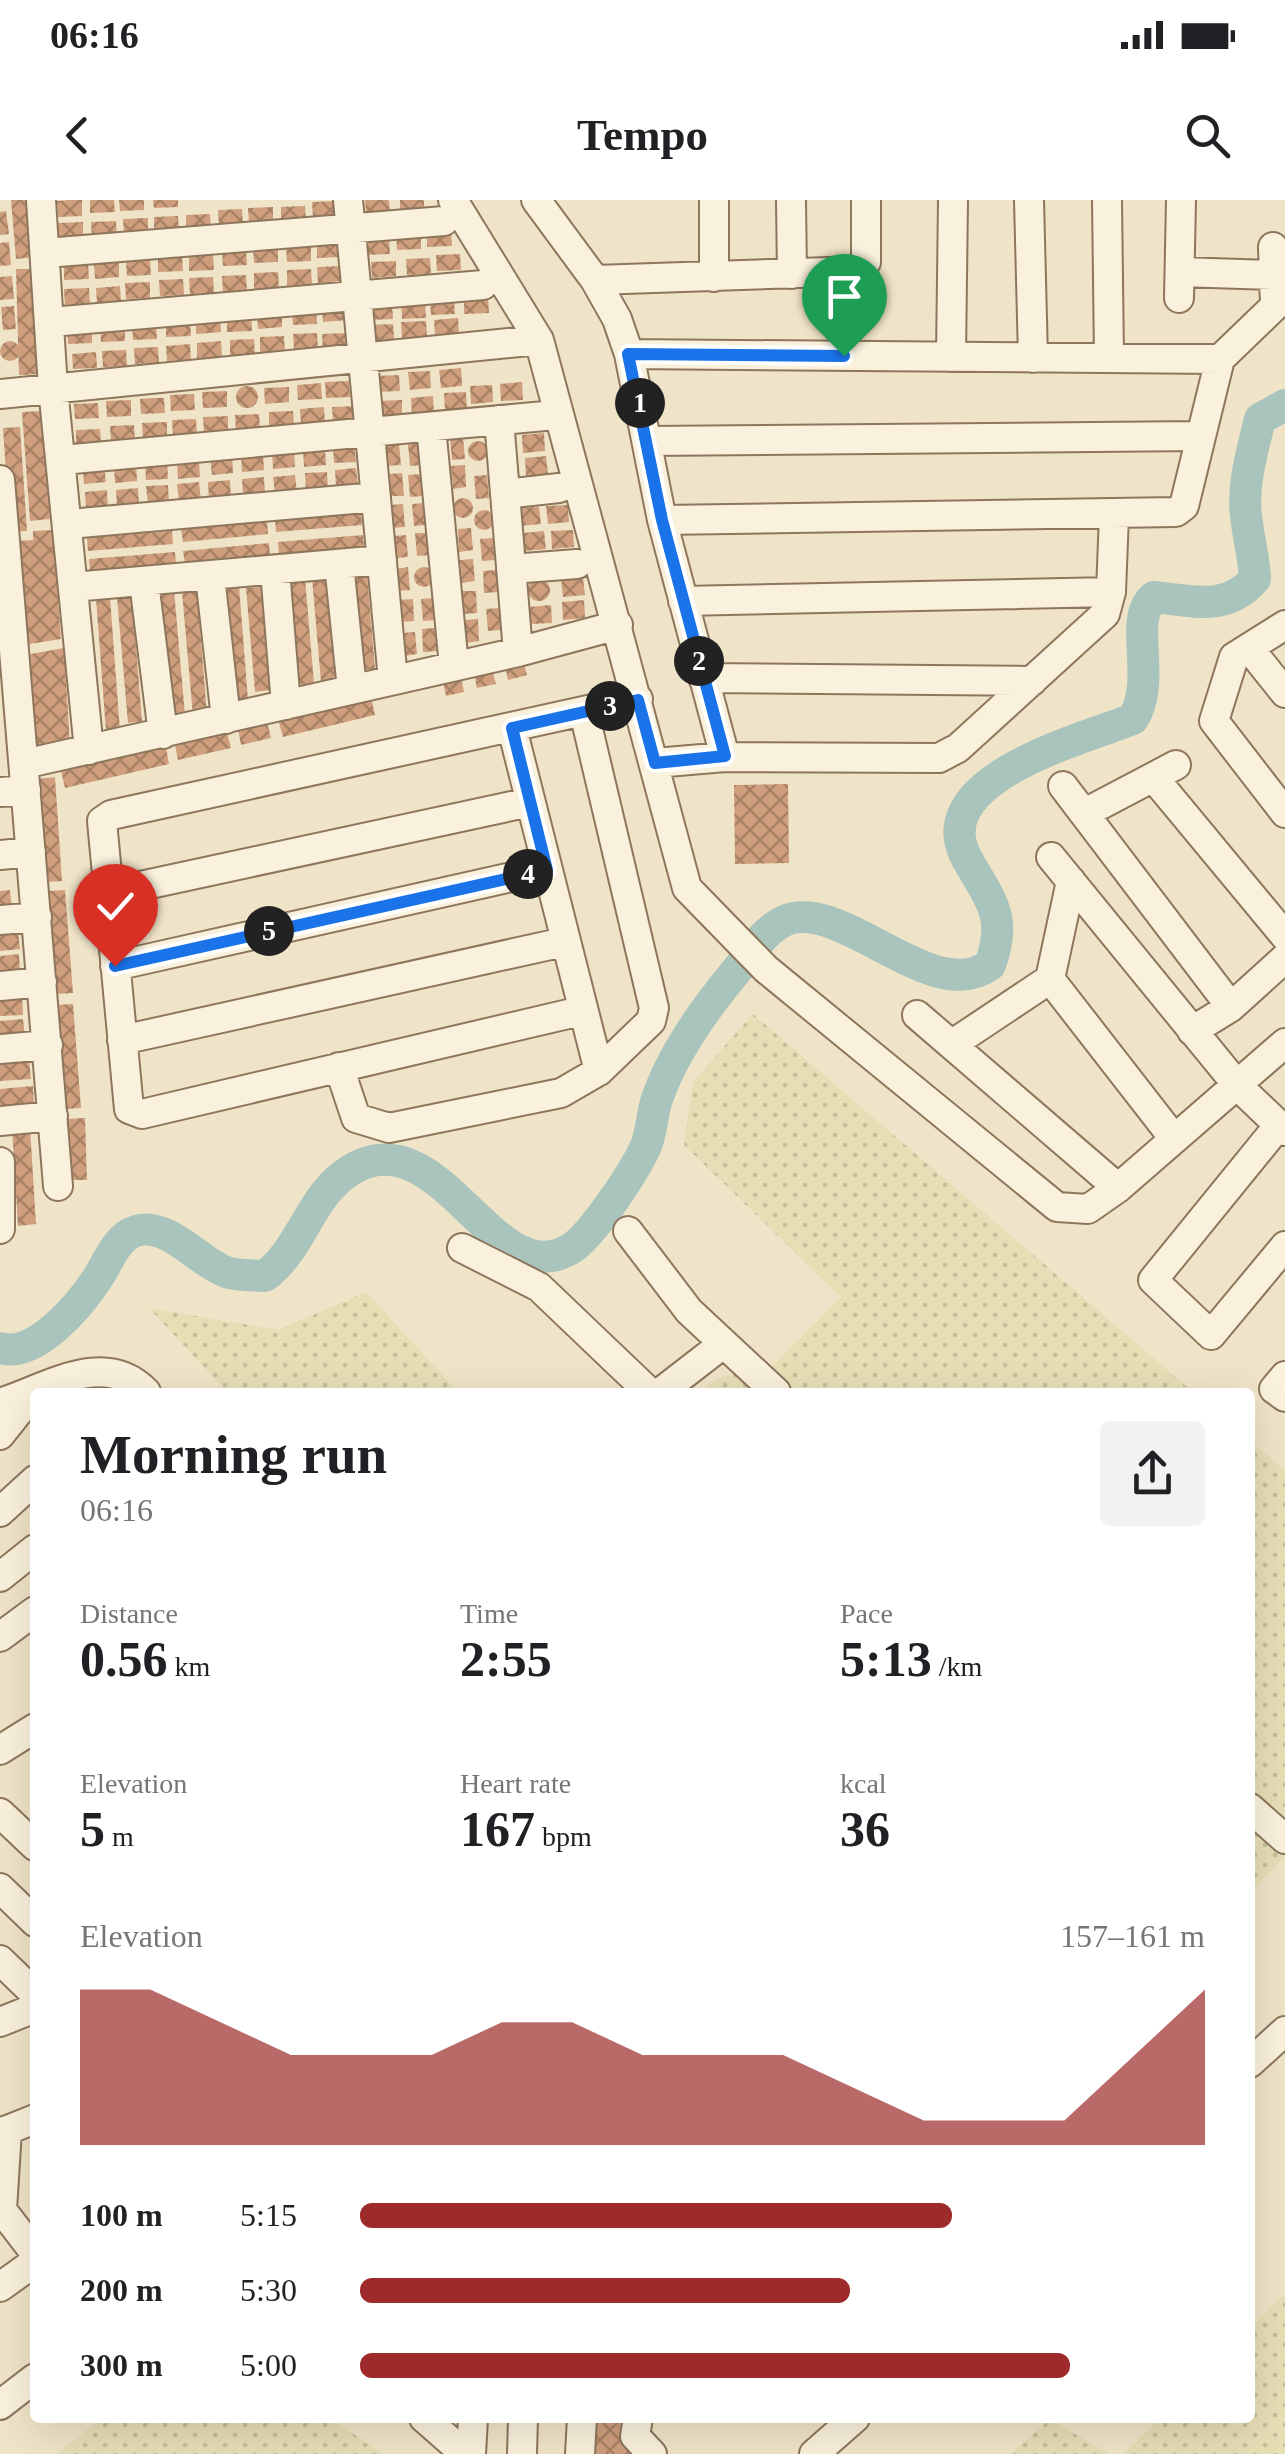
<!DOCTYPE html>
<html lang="en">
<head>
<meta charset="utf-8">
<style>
	body { margin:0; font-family:"Times New Roman",serif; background:#f2f2f2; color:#202124; height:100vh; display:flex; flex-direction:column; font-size:38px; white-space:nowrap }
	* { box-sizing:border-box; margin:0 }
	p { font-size:32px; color:#757577 }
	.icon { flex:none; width:55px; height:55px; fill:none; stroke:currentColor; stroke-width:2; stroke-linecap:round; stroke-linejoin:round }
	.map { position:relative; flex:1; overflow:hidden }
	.panel { position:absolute; left:30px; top:1188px; width:1225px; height:1035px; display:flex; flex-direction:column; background:#fff; border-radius:10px; box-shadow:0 10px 40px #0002 }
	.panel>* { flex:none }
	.pin { position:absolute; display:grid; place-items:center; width:85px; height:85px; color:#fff; margin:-102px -42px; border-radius:50% 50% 50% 0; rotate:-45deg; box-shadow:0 0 10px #0007 }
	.pin .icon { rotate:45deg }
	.km { position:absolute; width:50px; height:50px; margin:-25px; border-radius:50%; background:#222; color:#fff; font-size:28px; line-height:50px; text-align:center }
	.round { display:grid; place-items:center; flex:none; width:105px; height:105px; border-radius:10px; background:#f2f2f2 }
	.headline { display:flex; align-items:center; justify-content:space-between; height:170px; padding:0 50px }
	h1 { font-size:55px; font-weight:800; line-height:75px }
	.figures { display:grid; grid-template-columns:repeat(3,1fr); gap:15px; height:170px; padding:10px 50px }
	.figures div { display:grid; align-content:center }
	.figures b { font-size:50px; font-weight:800 }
	.figures small { font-size:28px; font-weight:400 }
	.figures p { font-size:28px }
	.chart { height:280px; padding:20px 50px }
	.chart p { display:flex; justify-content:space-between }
	.chart svg { width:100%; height:180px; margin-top:10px; fill:#9e2a2b; opacity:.7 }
	ul { padding:0 50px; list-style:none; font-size:32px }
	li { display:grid; grid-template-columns:160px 120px 1fr; align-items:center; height:75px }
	li i { height:25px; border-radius:12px; background:#9e2a2b }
	.status { display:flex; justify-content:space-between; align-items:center; height:70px; padding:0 50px; background:#fff; direction:ltr }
	.status svg { height:28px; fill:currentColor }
	header { display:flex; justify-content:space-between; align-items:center; height:130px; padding:0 50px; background:#fff; font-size:45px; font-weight:800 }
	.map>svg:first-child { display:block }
</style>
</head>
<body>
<div class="status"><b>06:16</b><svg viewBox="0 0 49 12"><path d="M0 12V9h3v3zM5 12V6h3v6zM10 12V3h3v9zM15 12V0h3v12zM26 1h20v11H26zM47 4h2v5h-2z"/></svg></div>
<header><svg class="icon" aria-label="back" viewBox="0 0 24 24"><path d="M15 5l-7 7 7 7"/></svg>Tempo<svg class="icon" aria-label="search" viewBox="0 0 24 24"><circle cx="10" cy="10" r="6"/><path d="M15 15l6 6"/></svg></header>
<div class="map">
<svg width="1285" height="2254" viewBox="0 0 1285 2254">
	<defs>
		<pattern id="farmland-dots" width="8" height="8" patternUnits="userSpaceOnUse" patternTransform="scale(2.5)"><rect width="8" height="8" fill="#e6deb5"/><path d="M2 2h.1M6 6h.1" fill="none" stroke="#c6bf9b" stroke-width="1.8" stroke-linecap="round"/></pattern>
		<pattern id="building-cross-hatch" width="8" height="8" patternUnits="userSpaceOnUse" patternTransform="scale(2.5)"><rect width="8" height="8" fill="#cf9f7d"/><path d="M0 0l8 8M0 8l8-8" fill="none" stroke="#a98266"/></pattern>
	</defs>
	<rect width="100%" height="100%" fill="#f0e4c8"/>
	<path fill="url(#farmland-dots)" d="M753 814 1193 1192H701L719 1178 773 1166 841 1097 684 945 693 882Z
		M366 1092 458 1192H227L149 1108 278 1130Z
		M1250 1241 1285 1271V1656L1250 1694Z
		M1285 2093V2254H1123L1160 2218H1250V2128Z
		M102 2218H331L382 2254H57Z
		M1050 2219 1109 2254H1011Z"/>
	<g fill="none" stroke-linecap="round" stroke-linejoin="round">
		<path stroke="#a9c4bc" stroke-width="32" d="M0 1148C35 1159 80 1105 97 1079 108 1063 116 1037 136 1031 167 1021 199 1062 226 1072 238 1076 252 1075 265 1076 304 1047 310 991 356 967 444 922 495 1097 572 1048 593 1034 638 967 647 943 652 929 652 913 657 899 673 852 706 807 737 770 751 752 764 731 784 721 841 695 932 808 990 765 1008 716 990 700 967 659 923 579 1084 539 1133 519 1158 478 1127 420 1154 397 1194 401 1226 412 1255 379 1254 356 1248 337 1246 315 1242 284 1253 249 1260 219L1285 205"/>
	</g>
	<path fill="url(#building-cross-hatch)" d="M11 0H29L35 57 16 59Z
		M69 0H82V16L58 17 57 1Z
		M90 0H114L115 12 90 13Z
		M119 0H144V10L120 11Z
		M153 0H178V7L154 8Z
		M365 0H389L390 13H366Z
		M400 0H424V9L400 11Z
		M337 1V17L313 18 312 2Z
		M305 6 306 21 281 23V7Z
		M273 7V22L249 23 248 8Z
		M242 9 243 25 219 26 218 10Z
		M6 11 9 34 0 35V12Z
		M210 14 211 30 186 31V15Z
		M178 16 179 32 154 33V17Z
		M148 18V33L124 34 123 19Z
		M116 21 117 37 92 38 91 22Z
		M83 22V38L59 39 58 23Z
		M451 31 452 46 427 47V32Z
		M421 33V49L397 50 396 34Z
		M389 38 390 54 365 55 364 40Z
		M341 41 342 57 317 58V42Z
		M9 42 11 65 0 66V43Z
		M311 45V61L287 62 286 47Z
		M278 46V62L254 63 253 47Z
		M246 50 247 65 223 66 222 51Z
		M213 54 214 70 189 71V55Z
		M460 54 461 70 437 71 436 55Z
		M182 56 183 71 158 72V57Z
		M430 58 431 74 407 75 406 59Z
		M138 60H150L151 75 127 76 126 61Z
		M396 61V76L372 78 371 62Z
		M119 62V77L95 79 94 63Z
		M88 63 89 79 64 80V64Z
		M342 66V81L318 83 317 67Z
		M16 69H40L44 174 19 175Z
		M311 69 312 84 287 86V70Z
		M278 72 279 88 254 89V73Z
		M246 75 247 91 223 92 222 76Z
		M12 76 14 99 0 100V77Z
		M213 77 214 93 190 94 189 78Z
		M183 79 184 95 160 96 159 80Z
		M150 82V98L126 99 125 83Z
		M120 86 121 102 97 103 96 88Z
		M89 88 90 104 65 105 64 89Z
		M488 97 489 113 464 114V98Z
		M454 98 455 114 431 115 430 99Z
		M425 102 426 118 402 119 401 103Z
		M392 103 393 119 368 120 367 104Z
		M347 105 348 120 323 122 322 106Z
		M14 106 16 129 3 130 1 107Z
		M316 108 317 124 293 125 292 109Z
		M282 112V127L258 129 257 113Z
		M251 115 252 131 227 132V116Z
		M220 117 221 132 196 134V118Z
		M458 118 459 134 435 135 434 120Z
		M190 120 191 136 166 137V121Z
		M426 121 427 137 402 138 401 122Z
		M156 123 157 139 133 140 132 125Z
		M393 124 394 139 370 141 369 125Z
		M125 125V141L101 142 100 126Z
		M92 128V143L68 144 67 129Z
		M317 133 318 149 294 150 293 134Z
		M346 133 347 149 323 150 322 134Z
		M284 136 285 152 260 153V137Z
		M254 139 255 155 230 156V140Z
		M221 141 222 157 197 158V143Z
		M0 151a10 10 0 1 1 20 0a10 10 0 1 1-20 0Z
		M190 144 191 160 167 161 166 146Z
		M158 147 159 163 135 164 134 148Z
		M126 150 127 166 103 167 102 151Z
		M96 152 97 168 73 169 72 154Z
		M461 168 462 186 441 188 439 170Z
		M430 171 431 188 410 190 408 172Z
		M399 175 400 191 375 192V176Z
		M349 181 350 197 326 198 325 182Z
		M522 182 523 200 501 201 500 184Z
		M321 183 322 199 298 200 297 185Z
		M492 185 493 202 471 204 470 186Z
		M236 197a11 11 0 1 1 22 0a11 11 0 1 1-22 0Z
		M289 187V202L265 204 264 188Z
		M227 191V207L203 208 202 192Z
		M466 192 467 209 445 211 444 193Z
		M194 194 195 210 171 211 170 195Z
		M433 196 434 214 412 215 411 198Z
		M151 198H164L165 213 141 214 140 199Z
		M131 200V216L107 217 106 201Z
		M402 200V215L378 216 377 201Z
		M98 203 99 218 75 219 74 204Z
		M356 206 357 221 333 222 332 207Z
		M324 207 325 223 301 224 300 209Z
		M43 211 50 319 30 321 22 212Z
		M293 211 294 226 269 228V212Z
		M259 214 260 229 236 231 235 215Z
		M228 216V232L204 233 203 217Z
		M196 219 197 235 173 236 172 220Z
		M167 222V238L143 239 142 223Z
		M134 225 135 240 111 241 110 226Z
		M20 227 27 331 10 332 3 228Z
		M100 229 101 244 76 245V230Z
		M544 233 545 251 523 253 522 235Z
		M463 237 465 259 452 260 450 238Z
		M468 251a10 10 0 1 1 20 0a10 10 0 1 1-20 0Z
		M399 243 401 265 387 266 386 244Z
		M421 243 423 265 410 266 408 244Z
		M354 244 356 262 334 263 333 246Z
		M325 248 326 265 304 267 303 250Z
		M294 250 295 267 273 269 272 252Z
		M263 253 264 270 242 272 241 254Z
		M232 255 233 273 212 275 210 257Z
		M546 256 548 274 526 276 525 258Z
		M199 260 200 277 178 279 177 261Z
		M167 261 168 279 146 280 145 263Z
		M136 263 137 281 115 283 114 265Z
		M104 265 106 282 84 284 83 267Z
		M465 265 466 287 453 289 451 266Z
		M356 268 358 286 336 287 335 270Z
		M327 272 328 289 306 291 305 273Z
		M402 273 404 296H391L389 274Z
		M422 274 424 296 410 297 408 275Z
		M295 275 297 293 275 294 273 277Z
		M487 275 489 298 476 299 474 276Z
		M264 277 265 294 243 296 242 279Z
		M230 280 231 298 209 299 208 282Z
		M199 282 201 300 179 301 177 284Z
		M168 285 169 302 148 304 146 286Z
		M138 288 139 306 117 307 116 290Z
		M107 290 108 308 86 309 85 292Z
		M453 308a10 10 0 1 1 20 0a10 10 0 1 1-20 0Z
		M425 303 427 325 414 326 412 304Z
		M403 304 405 327 392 328 390 305Z
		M568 305 569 322 548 324 546 306Z
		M539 307 541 324 519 326 518 308Z
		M474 320a10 10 0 1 1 20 0a10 10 0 1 1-20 0Z
		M361 312 362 325 276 332 275 320Z
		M267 322 268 334 183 342 181 329Z
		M471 328 473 350 459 352 458 329Z
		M53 330 61 439 23 445 15 341 33 340V331Z
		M573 330 574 347 552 349 551 331Z
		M172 331 173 344 88 351 87 338Z
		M544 331 546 349 524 351 523 333Z
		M415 333H428L430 355 417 356Z
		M363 335 364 347 279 355 278 342Z
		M406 335 408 357 394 358 393 336Z
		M493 338 495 360 482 361 480 339Z
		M269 343 270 356 185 363 183 351Z
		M175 352 176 364 90 372 89 359Z
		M473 359 475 381 461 383 460 360Z
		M408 367 410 390 396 391 395 369Z
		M414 377a10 10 0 1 1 20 0a10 10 0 1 1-20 0Z
		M496 370 498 392 484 393 483 371Z
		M367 375 375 469 361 470 352 377Z
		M326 377 335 480 321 482 312 378Z
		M583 378 585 395 563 397 561 379Z
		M528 390a11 11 0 1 1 22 0a11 11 0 1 1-22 0Z
		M305 379 314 483 299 485 290 381Z
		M239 386 248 500 234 501 224 387Z
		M261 387 270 490 255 492 246 388Z
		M174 390 185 515 170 516 160 391Z
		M197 391 207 515 193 516 182 392Z
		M462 391H476L477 413 464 414Z
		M110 397 120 531 106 532 96 398Z
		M132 397 142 521 128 523 117 398Z
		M434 398 436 420 423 421 421 399Z
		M413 399 414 421 401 422 399 400Z
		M584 400 585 418 563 420 562 402Z
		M551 405 552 423 530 424 529 407Z
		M499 408 501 430 488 431 486 409Z
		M478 419 479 441 466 443 464 420Z
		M435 428 437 451 423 452 422 429Z
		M415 432 417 454 404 456 402 433Z
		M64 448 70 546 32 548 25 455Z
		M523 461 527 475 508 480 505 466Z
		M492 469 496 484 477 488 474 474Z
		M461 477 464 492 446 496 443 482Z
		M371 497 375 515 283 537 278 519Z
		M267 522 271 538 241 545 238 529Z
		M227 533 231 548 178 560 175 545Z
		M166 547 169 564 65 588 61 571Z
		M55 577 62 681 46 682 38 579Z
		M788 584 789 663 735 664 734 585Z
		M10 690 12 709 0 710V691Z
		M65 690 73 793 56 794 48 691Z
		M18 731 20 749 0 751V732Z
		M19 754 20 773 0 774V756Z
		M22 796 23 815 0 816V798Z
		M73 804 81 908 64 909 56 805Z
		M23 819 25 838 0 839V821Z
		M29 860 31 879 0 881V862Z
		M33 886 34 905 0 907V889Z
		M85 918 87 980H69L67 919Z
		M12 928H30L36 1024 18 1026Z
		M593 2218H627L622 2245 632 2254H592Z"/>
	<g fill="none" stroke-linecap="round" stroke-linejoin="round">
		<g stroke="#8d765c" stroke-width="32">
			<path id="minor" d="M41 0 53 188 89 550
				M348 0 393 480
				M453 0 539 140 687 688 766 769 1057 1007 1088 1009 1118 988 1285 843
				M536 0 595 80 617 119 629 154 662 320 725 557
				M791 0 792 74
				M1029 0 1033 158
				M1107 0 1109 158
				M46 53 444 21
				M1180 72 1275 75
				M714 77V0
				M595 80 858 71 866 62V0
				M1179 98 1181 0
				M51 122 483 85
				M629 154 1220 159
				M951 157 953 0
				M0 194 539 140
				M499 220 518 452
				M431 227 454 466
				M648 241 1198 236
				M62 260 545 216
				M0 280 58 986
				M505 294 559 288
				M662 320 1176 312 1184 306 1220 159 1275 106 1273 47
				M69 324 376 297
				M339 364 352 489
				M511 369 577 364
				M275 370 286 505
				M210 376 226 519
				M144 382 163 534
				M73 387 382 360
				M683 401 1111 392
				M1285 425 1234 457 1214 521 1285 613
				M1249 448 1285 493
				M703 478 1032 481
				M512 528 599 871
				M655 563 725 557 939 558 958 548 1105 414 1111 392 1114 315
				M24 564 518 452 618 425
				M1154 578 1285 736
				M1063 586 1231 807
				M0 592 26 590
				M1085 613 1176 565
				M0 655 31 652
				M1051 657 1238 886 1285 931
				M108 693 530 602
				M0 720 37 717
				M115 766 547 669
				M1050 779 1172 936
				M0 786 42 782
				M581 811 142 914 129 909 102 621 111 615 638 499
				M917 815 1118 988
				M1192 831 1231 807 1285 758
				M122 840 564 742
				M954 843 1050 779 1071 681
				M0 849 48 845
				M339 867 356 918 389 928 561 893 599 871 651 821 654 808 584 512
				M0 921 53 916
				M1279 925 1153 1080 1211 1135 1285 1046
				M0 962V1029
				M628 1031 689 1111 776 1192
				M462 1048 539 1087 649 1192
				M1285 1176 1274 1189 1285 1197
				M661 1192 723 1144
				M0 1203C49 1187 105 1149 146 1192
				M0 1235 35 1191
				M0 1312 35 1280
				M0 1377 35 1349
				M0 1437 35 1411
				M0 1550 35 1528
				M1250 1608 1285 1639
				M0 1613 35 1646
				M0 1688 35 1722
				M0 1760 35 1794
				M0 1822 35 1808
				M1250 1863 1285 1831
				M7 1930 2 2010 35 2053
				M0 1933 35 1919
				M0 2087 35 2062
				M0 2205 35 2178
				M424 2218 465 2254
				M638 2218 635 2236 652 2254
				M471 2254 473 2218
				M522 2254 523 2218
				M580 2254 582 2218
				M814 2254 855 2218"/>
		</g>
		<use href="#minor" stroke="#faf1dc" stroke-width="28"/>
	</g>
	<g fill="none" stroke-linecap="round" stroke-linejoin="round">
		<g stroke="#fff" stroke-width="20">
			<path id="route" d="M115 766 547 670 512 528 638 500 655 563 725 556 662 320 628 154 844 156"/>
		</g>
		<use href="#route" stroke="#1a73e8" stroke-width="12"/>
	</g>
</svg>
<div class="pin" style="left:844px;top:156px;background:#1e9e55"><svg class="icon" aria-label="arrive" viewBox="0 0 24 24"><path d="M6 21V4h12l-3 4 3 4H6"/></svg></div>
<div class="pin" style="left:115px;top:766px;background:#d93025"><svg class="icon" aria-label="check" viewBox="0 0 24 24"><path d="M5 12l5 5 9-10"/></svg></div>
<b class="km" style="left:640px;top:203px">1</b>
<b class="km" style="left:699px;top:461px">2</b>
<b class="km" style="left:610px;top:506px">3</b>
<b class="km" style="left:528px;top:674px">4</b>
<b class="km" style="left:269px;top:731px">5</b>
<section class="panel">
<div class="headline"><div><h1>Morning run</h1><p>06:16</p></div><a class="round"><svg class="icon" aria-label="share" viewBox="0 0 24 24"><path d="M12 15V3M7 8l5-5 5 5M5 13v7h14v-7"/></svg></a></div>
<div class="figures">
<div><p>Distance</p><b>0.56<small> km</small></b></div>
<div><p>Time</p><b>2:55</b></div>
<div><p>Pace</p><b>5:13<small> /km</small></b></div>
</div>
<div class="figures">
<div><p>Elevation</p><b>5<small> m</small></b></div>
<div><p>Heart rate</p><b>167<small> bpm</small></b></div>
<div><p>kcal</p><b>36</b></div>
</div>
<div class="chart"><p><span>Elevation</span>157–161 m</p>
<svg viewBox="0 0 160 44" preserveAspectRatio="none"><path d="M0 44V6L10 6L20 14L30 22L40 22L50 22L60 14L70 14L80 22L90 22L100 22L110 30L120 38L130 38L140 38L150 22L160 6V44z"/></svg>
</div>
<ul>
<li><b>100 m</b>5:15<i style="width:70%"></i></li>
<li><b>200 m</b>5:30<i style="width:58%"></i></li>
<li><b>300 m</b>5:00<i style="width:84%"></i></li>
</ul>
</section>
</div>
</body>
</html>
